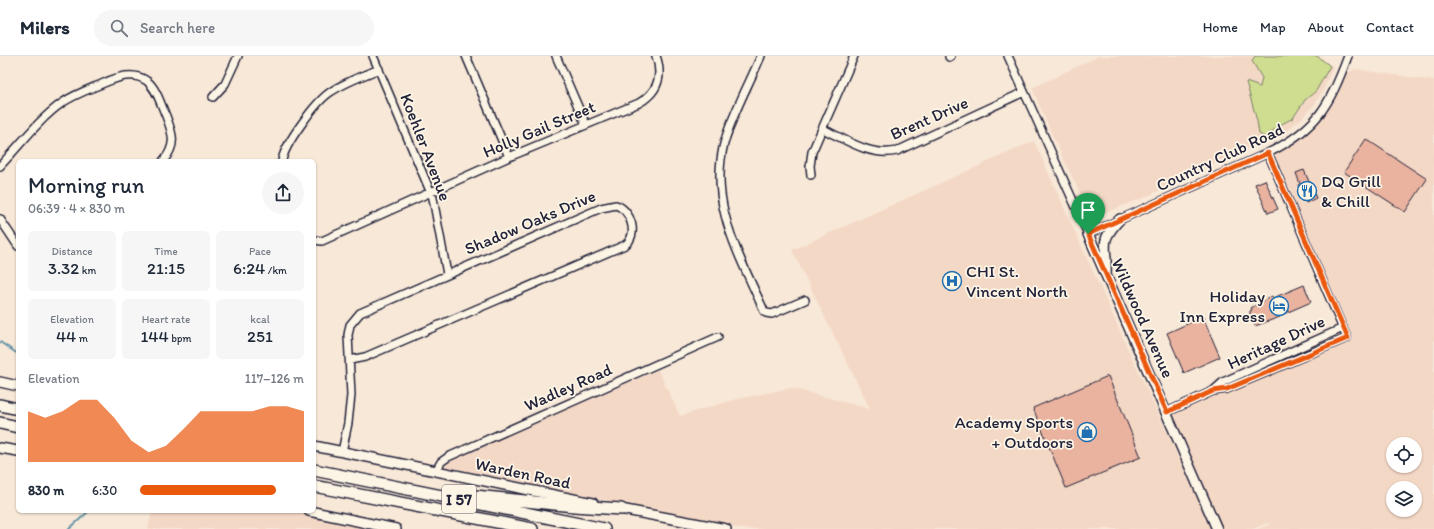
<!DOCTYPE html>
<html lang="en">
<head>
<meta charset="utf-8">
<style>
	body { margin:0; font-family:Itim,sans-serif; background:#f6f6f7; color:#1f2937; height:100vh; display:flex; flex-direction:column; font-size:15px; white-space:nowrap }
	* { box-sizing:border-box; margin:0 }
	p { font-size:13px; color:#747a83 }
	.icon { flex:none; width:22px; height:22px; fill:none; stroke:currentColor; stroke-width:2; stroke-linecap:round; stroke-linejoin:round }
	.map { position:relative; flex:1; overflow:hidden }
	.drawer { position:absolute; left:16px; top:103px; width:300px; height:354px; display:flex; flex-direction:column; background:#fff; border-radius:6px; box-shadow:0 1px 3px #0004 }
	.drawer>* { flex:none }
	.buttons { position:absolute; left:1386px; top:381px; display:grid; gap:8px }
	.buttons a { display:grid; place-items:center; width:36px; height:36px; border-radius:50%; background:#fff; box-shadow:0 1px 3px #0004; font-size:20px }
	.pin { position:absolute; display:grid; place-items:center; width:34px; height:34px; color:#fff; margin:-41px -17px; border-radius:50% 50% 50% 0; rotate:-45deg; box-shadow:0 0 4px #0007 }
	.pin .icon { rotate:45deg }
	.round { display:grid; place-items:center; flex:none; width:42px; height:42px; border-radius:21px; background:#f6f6f7 }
	.overview { display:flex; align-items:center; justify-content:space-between; height:68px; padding:0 12px }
	h1 { font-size:22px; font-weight:600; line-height:30px }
	.figures { display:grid; grid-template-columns:repeat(3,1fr); gap:6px; height:68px; padding:4px 12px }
	.figures div { display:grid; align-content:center; border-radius:6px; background:#f6f6f7; text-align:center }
	.figures b { font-size:17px; font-weight:600 }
	.figures small { font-size:11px; font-weight:400 }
	.figures p { font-size:11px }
	.chart { height:112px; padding:8px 12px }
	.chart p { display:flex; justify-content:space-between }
	.chart svg { width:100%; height:72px; margin-top:4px; fill:#ea580c; opacity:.7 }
	ul { padding:0 12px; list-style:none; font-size:13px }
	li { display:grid; grid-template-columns:64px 48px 1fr; align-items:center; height:30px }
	li i { height:10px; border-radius:5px; background:#ea580c }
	header { display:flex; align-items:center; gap:24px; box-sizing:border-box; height:56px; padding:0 20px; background:#fff; border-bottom:1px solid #e0e1e3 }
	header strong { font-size:19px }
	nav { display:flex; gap:22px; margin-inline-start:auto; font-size:14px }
	.search { width:280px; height:36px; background:#f6f6f7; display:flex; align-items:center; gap:10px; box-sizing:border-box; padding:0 14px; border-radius:22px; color:#747a83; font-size:15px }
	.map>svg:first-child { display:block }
</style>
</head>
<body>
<header>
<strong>Milers</strong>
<div class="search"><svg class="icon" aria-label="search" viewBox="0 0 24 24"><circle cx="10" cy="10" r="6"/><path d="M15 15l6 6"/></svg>Search here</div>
<nav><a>Home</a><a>Map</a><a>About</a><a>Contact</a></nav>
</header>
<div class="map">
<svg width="1434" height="473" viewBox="0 0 1434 473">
	<rect width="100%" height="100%" fill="#f8e8d7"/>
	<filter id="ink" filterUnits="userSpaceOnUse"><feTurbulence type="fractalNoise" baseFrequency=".025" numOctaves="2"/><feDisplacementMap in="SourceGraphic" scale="8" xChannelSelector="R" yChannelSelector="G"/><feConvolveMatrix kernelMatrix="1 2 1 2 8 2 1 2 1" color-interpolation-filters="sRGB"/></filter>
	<g filter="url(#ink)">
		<path fill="#f4d8c6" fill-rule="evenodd" d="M1099 0H1319L1333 11 1323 35 1315 48 1301 63 1285 76 1196 116 1146 141 1104 157H1098L1088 154 1054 83 1032 32Z
			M1355 13 1434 25V473H1257L1270 469 1267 467 1252 473H1217L1167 356 1343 272 1318 213 1273 95 1309 70 1341 20ZM1393 388H1415V410H1393ZM1393 432H1415V454H1393Z
			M1034 85 1129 295 1212 473H743L438 409 658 314 680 360 733 344 791 332 870 353 792 194Z
			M152 455H309L396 473H148Z"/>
		<path fill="#cfdd90" stroke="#788066" d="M1255 0H1317L1330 10 1316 35 1305 44 1293 62 1280 69 1265 81 1259 78 1257 65 1246 26 1260 31 1262 22 1252 5Z"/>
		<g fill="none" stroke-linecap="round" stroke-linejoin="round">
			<path stroke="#6593a9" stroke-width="2" d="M0 286 18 298
				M69 473 89 455"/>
		</g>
		<path fill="#eab39f" stroke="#22223b" d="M1366 83 1427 123 1405 156 1344 116Z
			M1304 114 1316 142 1306 147 1298 129 1300 128 1296 117Z
			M1265 124 1278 153 1268 157 1255 128Z
			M1304 229 1311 246 1279 260 1280 261 1255 270 1250 259V255L1252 254 1251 252 1272 240 1273 242Z
			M1203 261 1220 301 1184 317 1167 277Z
			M1108 320 1141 401 1066 432 1033 352Z"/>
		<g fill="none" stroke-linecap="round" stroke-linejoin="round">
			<g stroke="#22223b" stroke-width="10">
				<path id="minor" d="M373 0 433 142 447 218
					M466 0 509 101
					M556 0 586 69
					M761 0C749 28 734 55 725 84 707 146 740 200 764 255L766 257 772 258 805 244
					M1008 0 1088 178 1268 97C1317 73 1330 49 1348 0
					M949 1 951 0
					M213 41 225 28 238 0
					M823 73C846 84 871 101 897 95L1024 36
					M282 105C284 89 315 47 329 37 343 27 362 20 379 13
					M0 110C20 89 39 63 62 47 75 38 90 33 104 27 118 21 133 15 147 25 157 33 161 49 166 60 173 78 177 89 163 105
					M811 119 810 110 812 96 854 0
					M0 163 18 190
					M314 184 322 185 509 101 639 47C658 36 663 20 656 0
					M1213 335 1227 333 1347 282 1268 97
					M1167 356 1213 335 1223 326 1343 272
					M342 396 348 367 351 339 348 279 350 269 360 257 601 152 616 149C631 154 639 179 625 189L365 301 350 304
					M436 415 441 406 448 401 718 281"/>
			</g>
			<g stroke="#22223b" stroke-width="12">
				<path id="major" d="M1088 178 1217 473
					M1106 218C1108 188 1097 188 1120 163
					M0 326 18 330
					M314 390 593 447
					M0 392 18 395
					M615 452 726 473
					M309 455 396 473"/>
			</g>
			<g stroke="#22223b" stroke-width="14">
				<path id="highway" d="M0 349 18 353
					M0 367 18 371
					M314 414 604 473
					M314 430 532 473
					M475 440 574 450 621 453"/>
			</g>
			<use href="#minor" stroke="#fcf5e5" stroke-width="7"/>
			<use href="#major" stroke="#fcf5e5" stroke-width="9"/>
			<use href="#highway" stroke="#fcf5e5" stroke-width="11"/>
		</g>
	</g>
	<g fill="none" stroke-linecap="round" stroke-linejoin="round" filter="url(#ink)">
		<g stroke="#fff" stroke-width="8">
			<path id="route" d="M1268 97 1348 282 1227 333 1213 335 1167 356 1088 178Z"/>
		</g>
		<use href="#route" stroke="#ea580c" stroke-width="5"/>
	</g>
	<defs>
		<g id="restaurant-ring" transform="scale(1)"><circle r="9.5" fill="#fcf5e5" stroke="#1f6fb2" stroke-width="1.5"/><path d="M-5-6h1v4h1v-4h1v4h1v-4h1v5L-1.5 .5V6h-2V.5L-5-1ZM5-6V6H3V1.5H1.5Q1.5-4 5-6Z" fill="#1f6fb2"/></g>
		<g id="hospital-ring" transform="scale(1)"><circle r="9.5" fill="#fcf5e5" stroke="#1f6fb2" stroke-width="1.5"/><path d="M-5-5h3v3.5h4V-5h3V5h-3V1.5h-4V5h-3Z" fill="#1f6fb2"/></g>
		<g id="hotel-ring" transform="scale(1)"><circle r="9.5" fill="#fcf5e5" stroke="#1f6fb2" stroke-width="1.5"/><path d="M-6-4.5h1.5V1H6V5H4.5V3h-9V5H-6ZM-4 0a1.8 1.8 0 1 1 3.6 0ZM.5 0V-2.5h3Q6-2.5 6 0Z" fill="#1f6fb2"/></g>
		<g id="shop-ring" transform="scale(1)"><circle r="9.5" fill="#fcf5e5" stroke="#1f6fb2" stroke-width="1.5"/><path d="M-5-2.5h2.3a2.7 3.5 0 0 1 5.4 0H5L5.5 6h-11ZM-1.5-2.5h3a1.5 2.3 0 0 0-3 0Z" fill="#1f6fb2"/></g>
	</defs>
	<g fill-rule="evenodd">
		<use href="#restaurant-ring" x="1307" y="135"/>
		<use href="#hospital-ring" x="952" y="225"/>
		<use href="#hotel-ring" x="1279" y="250"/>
		<use href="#shop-ring" x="1087" y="376"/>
	</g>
	<g text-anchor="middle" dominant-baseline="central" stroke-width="3.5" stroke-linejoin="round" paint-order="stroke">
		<rect fill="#fcf5e5" stroke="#63616e" stroke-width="1" x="442" y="429" width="34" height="28" rx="3"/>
		<g font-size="16" font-weight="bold" fill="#22223b">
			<text x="459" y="443">I 57</text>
		</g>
		<g font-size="17" fill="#22223b" stroke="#fcf5e5">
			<text transform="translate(929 62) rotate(-24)">Brent Drive</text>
			<text transform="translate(539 73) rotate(-23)">Holly Gail Street</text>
			<text transform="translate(426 91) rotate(69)">Koehler Avenue</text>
			<text transform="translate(1220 101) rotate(-25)">Country Club Road</text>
			<text transform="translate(530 166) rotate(-23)">Shadow Oaks Drive</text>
			<text transform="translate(1143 262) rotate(66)">Wildwood Avenue</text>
			<text transform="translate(1276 286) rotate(-25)">Heritage Drive</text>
			<text transform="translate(568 331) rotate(-24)">Wadley Road</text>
			<text transform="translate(523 417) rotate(12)">Warden Road</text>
		</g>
		<g font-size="17" fill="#22223b" stroke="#fcf5e5" text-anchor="start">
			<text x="1321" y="125">DQ Grill<tspan x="1321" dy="20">&amp; Chill</tspan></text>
			<text x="966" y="215">CHI St.<tspan x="966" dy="20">Vincent North</tspan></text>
			<text x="1265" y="240" text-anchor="end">Holiday<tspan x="1265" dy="20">Inn Express</tspan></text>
			<text x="1073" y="366" text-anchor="end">Academy Sports<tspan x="1073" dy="20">+ Outdoors</tspan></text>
		</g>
	</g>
</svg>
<div class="buttons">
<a><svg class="icon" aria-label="locate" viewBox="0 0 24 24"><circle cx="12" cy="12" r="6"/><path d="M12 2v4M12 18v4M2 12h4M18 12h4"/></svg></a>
<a><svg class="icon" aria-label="layers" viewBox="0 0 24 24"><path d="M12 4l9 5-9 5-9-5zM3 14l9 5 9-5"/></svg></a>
</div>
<div class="pin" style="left:1088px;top:178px;background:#1e9e55"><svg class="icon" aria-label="arrive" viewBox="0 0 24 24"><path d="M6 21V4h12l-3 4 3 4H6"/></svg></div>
<section class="drawer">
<div class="overview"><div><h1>Morning run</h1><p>06:39 · 4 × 830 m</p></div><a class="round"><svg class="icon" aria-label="share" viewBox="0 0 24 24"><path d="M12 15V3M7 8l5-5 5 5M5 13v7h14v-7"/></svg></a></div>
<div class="figures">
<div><p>Distance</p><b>3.32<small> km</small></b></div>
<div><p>Time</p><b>21:15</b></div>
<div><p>Pace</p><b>6:24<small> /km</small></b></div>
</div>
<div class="figures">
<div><p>Elevation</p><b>44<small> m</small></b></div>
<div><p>Heart rate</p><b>144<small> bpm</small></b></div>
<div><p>kcal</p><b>251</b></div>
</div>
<div class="chart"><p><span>Elevation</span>117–126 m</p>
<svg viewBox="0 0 160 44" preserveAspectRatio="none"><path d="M0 44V13L10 17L20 13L30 6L40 6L50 17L60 31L70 38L80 34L90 24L100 13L110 13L120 13L130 13L140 10L150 10L160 13V44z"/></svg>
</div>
<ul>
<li><b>830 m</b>6:30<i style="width:83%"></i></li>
</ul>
</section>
</div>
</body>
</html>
